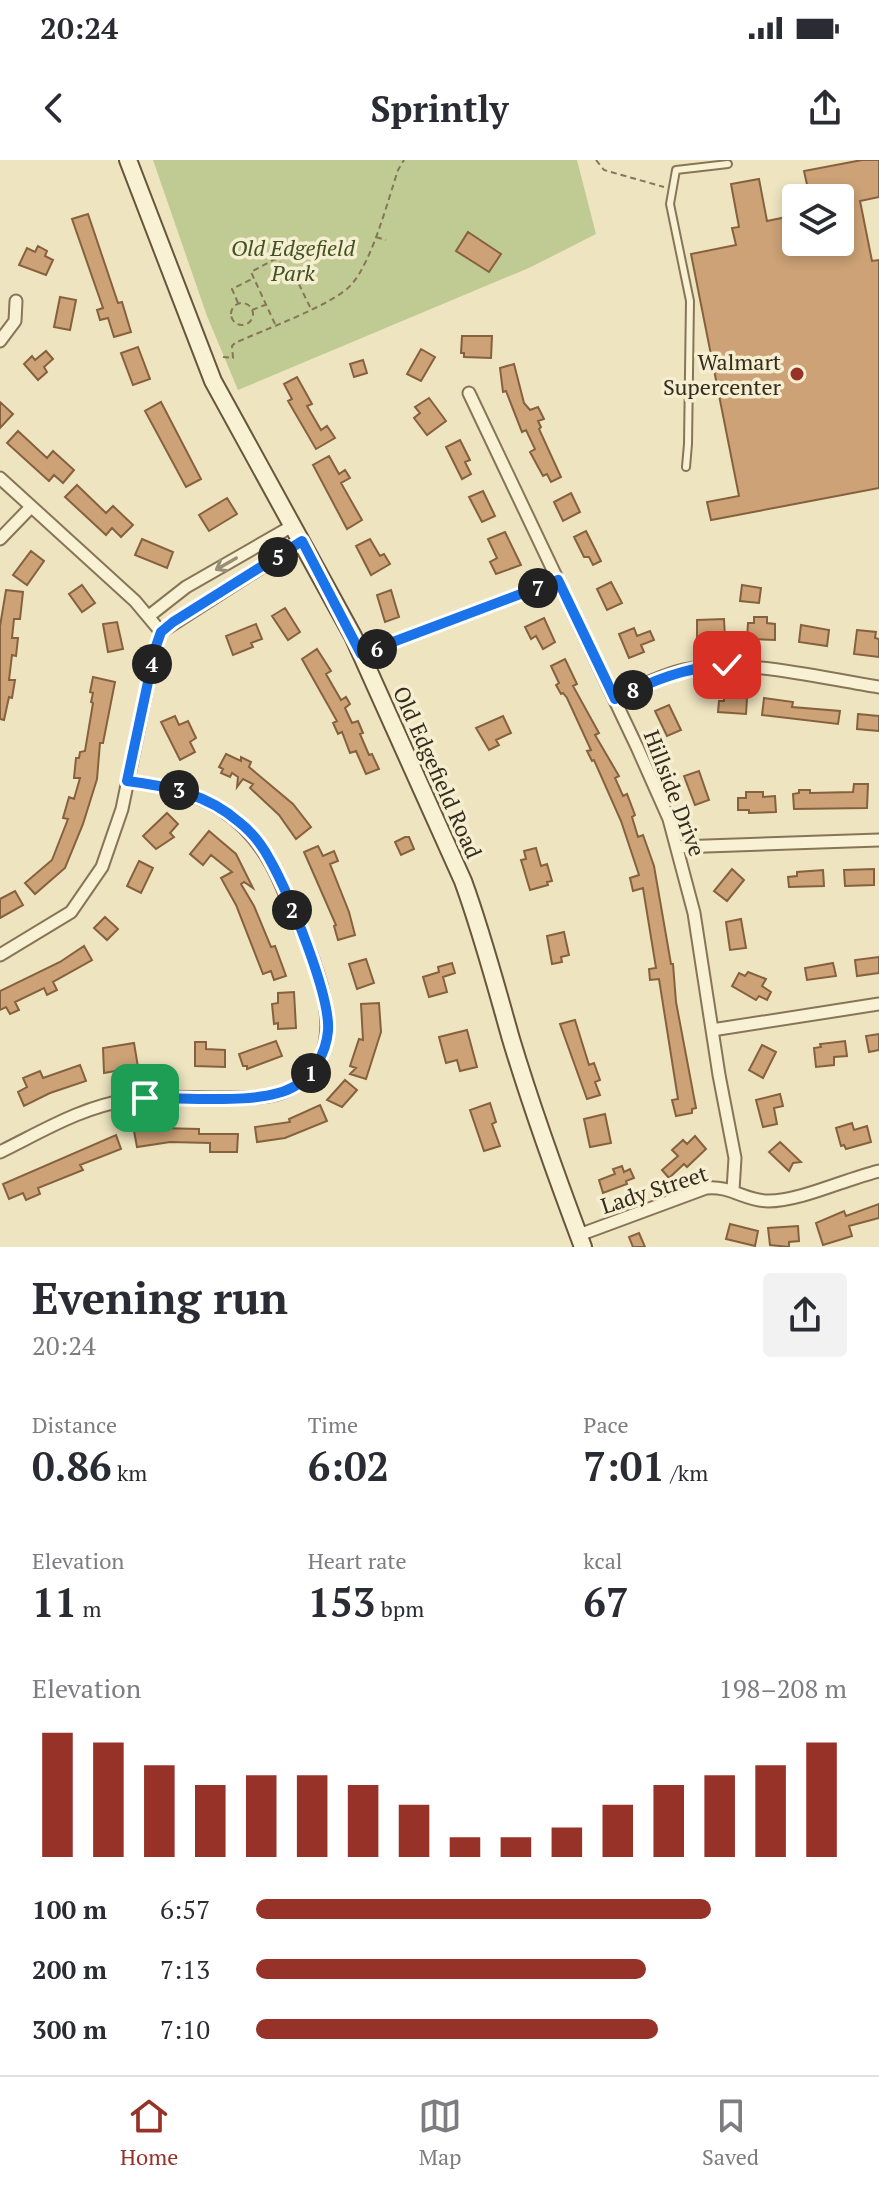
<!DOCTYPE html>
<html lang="en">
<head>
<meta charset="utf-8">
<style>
	body { margin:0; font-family:"PT Serif",serif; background:#f2f2f3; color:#2b2b33; height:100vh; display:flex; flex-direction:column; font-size:30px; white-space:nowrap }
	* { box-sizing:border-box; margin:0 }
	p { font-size:26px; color:#7c7c81 }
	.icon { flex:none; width:44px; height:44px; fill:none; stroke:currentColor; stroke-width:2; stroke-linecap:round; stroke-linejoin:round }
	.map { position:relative; height:1087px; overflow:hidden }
	.drawer { display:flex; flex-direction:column; background:#fff; flex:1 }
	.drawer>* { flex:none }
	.controls { position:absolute; left:782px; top:24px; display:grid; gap:16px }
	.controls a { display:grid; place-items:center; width:72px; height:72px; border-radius:8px; background:#fff; box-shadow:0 4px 12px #0003; font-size:40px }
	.pin { position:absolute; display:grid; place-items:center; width:68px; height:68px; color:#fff; margin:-34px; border-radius:16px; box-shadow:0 4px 12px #0006 }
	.km { position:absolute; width:40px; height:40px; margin:-20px; border-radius:50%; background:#222; color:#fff; font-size:22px; line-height:40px; text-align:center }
	.round { display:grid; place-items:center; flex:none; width:84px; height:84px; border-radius:8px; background:#f2f2f3 }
	.overview { display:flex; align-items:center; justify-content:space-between; height:136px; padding:0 32px }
	h1 { font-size:44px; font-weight:600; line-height:60px }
	.stats { display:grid; grid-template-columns:repeat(3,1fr); gap:12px; height:136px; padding:8px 32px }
	.stats div { display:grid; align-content:center }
	.stats b { font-size:40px; font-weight:600 }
	.stats small { font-size:22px; font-weight:400 }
	.stats p { font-size:22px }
	.chart { height:224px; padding:16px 32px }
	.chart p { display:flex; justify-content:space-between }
	.chart svg { width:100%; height:144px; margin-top:8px; stroke:#963228; stroke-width:6 }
	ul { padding:0 32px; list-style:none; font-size:26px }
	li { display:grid; grid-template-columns:128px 96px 1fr; align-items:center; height:60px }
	li i { height:20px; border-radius:10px; background:#963228 }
	.status { display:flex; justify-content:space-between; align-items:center; height:56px; padding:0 40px; background:#fff; direction:ltr }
	.status svg { height:22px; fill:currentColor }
	header { display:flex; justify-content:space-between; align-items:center; height:104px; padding:0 32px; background:#fff; font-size:36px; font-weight:600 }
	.dock { display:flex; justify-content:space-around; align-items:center; height:112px; border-top:2px solid #e1e1e2; background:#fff; font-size:22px; color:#7c7c81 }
	.dock a { display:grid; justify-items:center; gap:4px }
	.dock .active { color:#963228 }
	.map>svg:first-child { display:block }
</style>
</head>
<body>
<div class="status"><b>20:24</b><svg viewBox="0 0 49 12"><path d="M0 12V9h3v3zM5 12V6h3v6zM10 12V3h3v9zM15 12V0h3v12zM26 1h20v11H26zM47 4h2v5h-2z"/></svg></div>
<header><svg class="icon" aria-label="back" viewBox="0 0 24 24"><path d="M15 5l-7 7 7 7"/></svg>Sprintly<svg class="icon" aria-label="share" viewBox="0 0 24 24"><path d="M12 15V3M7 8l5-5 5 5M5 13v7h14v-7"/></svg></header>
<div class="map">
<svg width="879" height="1087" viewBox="0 0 879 1087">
	<rect width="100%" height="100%" fill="#eee4c0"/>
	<path fill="#c0cb94" d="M153 0H577L596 74 531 107 238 230 207 156Z"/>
	<path fill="#cca276" stroke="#86613e" stroke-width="2" d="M862 0H879V37L860 41 872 101 879 100V328L711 360 707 342 739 336 691 94 736 85 732 68 739 67 731 24 759 19 767 61 796 55V82H840V38H810L804 11Z
		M88 54 118 143 122 142 131 172 114 177 108 158 100 160 97 150 103 148 72 59Z
		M468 72 501 94 489 112 456 91Z
		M38 86 47 91 45 96 53 100 46 115 19 105 27 88 35 92Z
		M60 137 76 140 70 170 54 167Z
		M462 176H492L491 198 464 197V193H461Z
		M138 187 150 219 133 225 121 193Z
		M421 189 435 197 421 221 407 214Z
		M46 191 53 199 44 207 47 212 38 220 24 204 32 196 35 200Z
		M363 200 367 213 354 217 350 204Z
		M514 204 524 243 530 250 538 247 544 259 538 261 541 267 539 269 561 317 551 322 547 314 543 316 530 292 535 289 526 270 522 272 506 231 503 232 500 208Z
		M297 217 312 244 307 246 321 270 327 266 335 278 316 289 288 241 292 239 284 224Z
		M429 238 446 261 427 275 414 258 420 253 415 247Z
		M0 242 13 254 0 268Z
		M161 242 201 319 186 327 145 251Z
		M18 271 47 298 53 291 74 310 63 323 54 315 49 321 7 283Z
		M460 280 470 300 465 302 471 314 462 319 446 287Z
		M329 296 339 314 345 310 350 318 341 323 362 360 347 369 313 305Z
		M77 325 106 353 113 346 133 365 121 377 112 368 106 375 65 337Z
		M483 331 495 356 482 362 469 337Z
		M571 333 580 352 563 361 554 342Z
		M227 338 237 354 209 371 199 355Z
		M586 371 601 401 593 405 589 397H584L574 377Z
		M505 372 521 405 496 414 490 402 497 398 488 379Z
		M142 379 173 392 167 408 135 395Z
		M370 379 380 396 384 394 390 404 371 415 356 386Z
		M31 391 44 401 27 425 13 415Z
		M611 422 622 443 607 450 597 429Z
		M82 425 95 443 82 452 69 434Z
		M742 425 761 428 759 443 740 441Z
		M6 430 23 432 20 459H14L12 478H18L16 496 12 495 9 520H15L12 538 9 537 4 560 0 559V466Z
		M391 430 399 457 385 462 377 435Z
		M285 448 300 472 288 480 272 456Z
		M754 457H767V463L775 464V480L747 479 748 463H754Z
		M544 458 555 482 543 489 536 476 531 479 525 467Z
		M724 459 725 478 697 479V460Z
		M117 462 123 489 108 492 103 464Z
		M256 464 262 479 251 483 253 487 233 495 226 476Z
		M801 465 829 470 827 486 799 482Z
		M634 468 637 476 650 471 654 480 641 485 644 492 629 498 619 474Z
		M857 470 876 472 875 478 879 479V497L854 494Z
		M317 489 331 511 326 514 341 540 346 537 350 544 345 548 352 563 358 561 363 573 360 574 369 595 372 594 379 609 366 614 356 591 350 593 342 572 338 574 333 563 337 561 302 499Z
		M565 499 577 524 573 526 599 573 595 575 619 616 615 618 623 636 627 634 635 655 632 657 638 677 643 675 654 706 671 804H673L676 842 696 948 692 949V953L676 956 672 940 678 939 659 819 650 820 649 809 656 808 643 728 633 731 630 718 639 715 621 661 594 600 592 601 587 591 591 590 567 538 563 533 561 534 556 525 559 523 551 506Z
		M93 517 115 522 103 583H100L97 619 83 664 65 708 35 734 25 723 52 700 68 659 63 658 69 637 74 639 80 618H74L76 598H79L80 592 85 591 93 543 91 542 93 533 90 532Z
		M724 537 747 538 746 554 718 552 719 541H724Z
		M764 538 793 542 792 547 840 551 838 564 762 555Z
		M669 545 681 570 667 576 655 551Z
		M858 554 879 556V571L857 569Z
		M175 556 179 565 188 561 196 578 190 582 195 592 180 600 161 562Z
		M503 556 511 573 496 580 499 585 489 590 476 568Z
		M226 594 241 601V597L251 602 249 607 293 644 311 667 296 679 279 655 250 628 253 624 243 619 237 627 238 617 232 613 230 617 221 613 223 609 219 607Z
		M699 611 709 640 695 645 684 616Z
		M854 624H868L867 648 794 649 793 634 799 633V630H810V633L853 632Z
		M746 632H763V637L775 636 776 652 749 653V650H738V638H746Z
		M167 653 178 664 170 673 174 677 156 689 143 676Z
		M209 671 236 694 253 728 244 722 241 724 254 746 271 787 275 786 286 816 274 820 271 811 263 814 236 745 221 718 232 712 211 695 203 705 190 694Z
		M405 677H409L414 689 401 695 395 682Z
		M318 686 323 696 334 691 338 701 330 704 349 752 355 775 338 780 334 766 336 765 304 692Z
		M536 688 541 706 547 704 552 721 547 722 548 725 530 730 521 700 526 699 524 691Z
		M139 701 153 708 141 733 127 726Z
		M732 709 744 720 727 741 714 731Z
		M874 709V725L845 726 844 710Z
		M823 710 824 726 789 727 788 717 797 716V712Z
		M15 731 23 745 0 758V739Z
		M105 757 118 769 107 780 94 768Z
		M741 759 746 788 730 790 726 762Z
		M564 772 569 795 561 797 562 802 552 804 547 776Z
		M84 786 92 800 53 822 57 830 47 835 44 828 15 842 19 850 10 854 6 847 0 850V831L60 802Z
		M879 797V813L857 816 855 800Z
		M366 799 374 823 357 829 349 804Z
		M452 803 455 813 443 817 447 832 429 837 423 817 439 812 438 807Z
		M833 803 836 816 807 820 805 808Z
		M748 812 766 819 762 826 771 832 767 840 759 836 756 840 732 826 739 813 745 816Z
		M294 832 296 868 278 869V863L274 864 272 844 278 843V833Z
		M379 843 381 872 366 919 350 914 356 908 350 906 359 879 363 880 361 844Z
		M575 860 589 905 594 903 600 920 595 922 600 935 587 939 560 864Z
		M467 870 477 907 460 911 457 900 446 903 439 877Z
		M879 874V890L869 892 866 876Z
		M276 881 282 896 247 909V906H243L239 894Z
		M845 881 847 896 834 897V905L816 907 814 888 821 887 820 884Z
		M195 882H206V889L225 890V907L195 906Z
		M134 883 138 907 104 913 103 888Z
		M762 885 776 892 763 918 749 910Z
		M80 905 86 921 50 933 24 946 18 932 27 927 23 918 40 911 43 918Z
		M345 920 357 930 342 947 327 940Z
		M780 934 783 946 774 948 777 964 763 967 756 940Z
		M490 943 496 962 492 964 500 986 484 991 470 950Z
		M320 945 327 961 285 978 257 982 255 967 290 962 289 959Z
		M605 954 611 983 590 987 584 959Z
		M852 963 854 970 867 966 871 982 846 989 844 985 841 986 836 968Z
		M160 968 199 969V974H238L237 992H210V983L170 982 137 987 134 971Z
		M116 975 121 989 80 1005 83 1010 38 1028 40 1034 26 1040 23 1033 9 1039 3 1024Z
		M695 976 706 989 687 1007 684 1004 669 1018 662 1010 678 996 672 990 683 980 687 984Z
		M780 982 801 1002 793 1003 789 1011 769 992Z
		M622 1006 624 1012 630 1009 634 1018 626 1021 627 1024 603 1033 599 1020 615 1014 613 1009Z
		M879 1044V1058L849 1066 852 1076 823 1085 816 1063 844 1051 846 1056Z
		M730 1064 758 1071 755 1086 726 1079Z
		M798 1066 799 1081 789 1082V1087L770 1085 768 1068Z
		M639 1073 645 1087H633L629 1077Z"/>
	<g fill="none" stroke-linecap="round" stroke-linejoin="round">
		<g stroke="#877558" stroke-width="10">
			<path id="lane" d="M686 307 688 284 690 141 670 44 676 10 728 4"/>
		</g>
		<g stroke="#877558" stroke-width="15">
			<path id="street" d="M0 181 15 161 16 141
				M469 233 637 587 669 659 694 753 719 915 735 998 733 1030
				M0 318 135 441 161 472 155 489 122 649 102 707 71 752 0 795
				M0 379 31 347
				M149 456 186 427 294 365
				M161 472 302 381
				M361 494 558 420
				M615 539C637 528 659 516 683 510 741 497 820 518 879 527
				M678 687 879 680
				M712 870 879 844
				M0 992C41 972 83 946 129 940 175 933 222 942 268 936 284 934 299 925 310 914 353 866 303 777 282 727 252 654 202 629 127 621
				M579 1075 706 1028C730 1025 745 1041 768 1041 801 1041 845 1019 879 1011"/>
		</g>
		<g stroke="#68563c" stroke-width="20">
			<path id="secondary" d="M128 0 213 221 353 476 463 721C482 773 496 826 511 879 532 949 557 1018 583 1087"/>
		</g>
		<path stroke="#877558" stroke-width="2" stroke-dasharray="6 4" stroke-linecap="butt" d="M596 0 604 10 664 27
			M376 77 386 80
			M238 143 232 129 254 118
			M231 154a11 11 0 1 1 22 0a11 11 0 1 1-22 0Z
			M252 150 265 145
			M275 164 251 112 275 99 293 112 310 147
			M223 197 233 198 232 186 235 183C263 170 333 145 351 125 372 102 388 40 398 10L404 0"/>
		<use href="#lane" stroke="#f9f1d3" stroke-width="6"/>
		<use href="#street" stroke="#f9f1d3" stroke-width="11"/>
		<use href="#secondary" stroke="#f9f1d3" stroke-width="16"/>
	</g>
	<defs><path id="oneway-shaft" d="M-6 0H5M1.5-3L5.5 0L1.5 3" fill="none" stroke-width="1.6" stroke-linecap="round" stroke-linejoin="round" transform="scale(2)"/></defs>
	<use stroke="#988e78" href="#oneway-shaft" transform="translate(226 404) rotate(150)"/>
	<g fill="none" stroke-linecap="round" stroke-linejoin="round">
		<g stroke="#fff" stroke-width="16">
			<path id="route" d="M145 938C184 937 263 946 295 926 314 914 326 893 328 871 331 836 288 732 270 700 262 685 252 672 239 662 207 634 168 626 127 621L155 489 161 472 173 462 302 381 361 494 558 420 615 539C652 521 685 507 727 505"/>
		</g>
		<use href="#route" stroke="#1a73e8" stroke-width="10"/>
	</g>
	<circle fill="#963228" stroke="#f5eed0" stroke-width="3" cx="797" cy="214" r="8"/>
	<g text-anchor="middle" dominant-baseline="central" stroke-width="7" stroke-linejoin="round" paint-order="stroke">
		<g font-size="22" font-style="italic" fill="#425323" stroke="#f5eed0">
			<text x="293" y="87">Old Edgefield<tspan x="293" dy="25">Park</tspan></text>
		</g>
		<g font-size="22" fill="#362b1d" stroke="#f5eed0" text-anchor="end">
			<text x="781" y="201">Walmart<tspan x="781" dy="25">Supercenter</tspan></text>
		</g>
		<g font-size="22" fill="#362b1d" stroke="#f5eed0">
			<text transform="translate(438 612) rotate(66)">Old Edgefield Road</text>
			<text transform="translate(675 633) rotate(69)">Hillside Drive</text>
			<text transform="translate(654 1029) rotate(-18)">Lady Street</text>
		</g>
	</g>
</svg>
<div class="controls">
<a><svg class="icon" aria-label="layers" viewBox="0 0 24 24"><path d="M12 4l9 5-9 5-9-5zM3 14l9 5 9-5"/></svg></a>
</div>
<div class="pin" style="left:145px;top:938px;background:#1e9e55"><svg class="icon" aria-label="arrive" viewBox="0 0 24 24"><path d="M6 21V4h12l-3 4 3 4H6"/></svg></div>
<div class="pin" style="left:727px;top:505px;background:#d93025"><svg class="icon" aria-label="check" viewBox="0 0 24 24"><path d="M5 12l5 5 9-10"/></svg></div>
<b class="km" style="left:311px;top:913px">1</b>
<b class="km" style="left:292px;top:750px">2</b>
<b class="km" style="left:179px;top:630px">3</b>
<b class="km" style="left:152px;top:504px">4</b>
<b class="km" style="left:278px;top:397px">5</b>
<b class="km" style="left:377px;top:489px">6</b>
<b class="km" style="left:538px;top:428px">7</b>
<b class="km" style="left:633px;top:530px">8</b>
</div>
<section class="drawer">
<div class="overview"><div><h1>Evening run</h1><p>20:24</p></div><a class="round"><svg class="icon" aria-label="share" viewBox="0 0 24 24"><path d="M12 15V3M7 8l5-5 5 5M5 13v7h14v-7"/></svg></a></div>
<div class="stats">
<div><p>Distance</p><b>0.86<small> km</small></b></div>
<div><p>Time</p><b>6:02</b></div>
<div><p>Pace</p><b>7:01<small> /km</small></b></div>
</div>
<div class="stats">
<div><p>Elevation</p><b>11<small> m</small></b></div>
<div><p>Heart rate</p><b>153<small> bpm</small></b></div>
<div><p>kcal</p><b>67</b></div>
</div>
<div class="chart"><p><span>Elevation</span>198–208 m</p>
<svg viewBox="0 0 160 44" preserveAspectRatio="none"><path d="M5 44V6M15 44V9M25 44V16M35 44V22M45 44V19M55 44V19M65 44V22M75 44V28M85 44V38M95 44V38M105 44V35M115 44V28M125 44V22M135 44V19M145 44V16M155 44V9"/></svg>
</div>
<ul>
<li><b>100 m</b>6:57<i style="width:77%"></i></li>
<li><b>200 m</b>7:13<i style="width:66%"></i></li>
<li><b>300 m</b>7:10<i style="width:68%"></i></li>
</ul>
</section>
<nav class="dock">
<a class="active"><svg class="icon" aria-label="home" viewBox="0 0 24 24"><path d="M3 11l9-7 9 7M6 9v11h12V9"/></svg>Home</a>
<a><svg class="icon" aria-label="map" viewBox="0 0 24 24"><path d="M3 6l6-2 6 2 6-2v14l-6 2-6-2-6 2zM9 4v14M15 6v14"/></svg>Map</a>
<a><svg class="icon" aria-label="saved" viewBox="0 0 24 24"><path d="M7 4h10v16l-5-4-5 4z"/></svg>Saved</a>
</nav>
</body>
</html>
